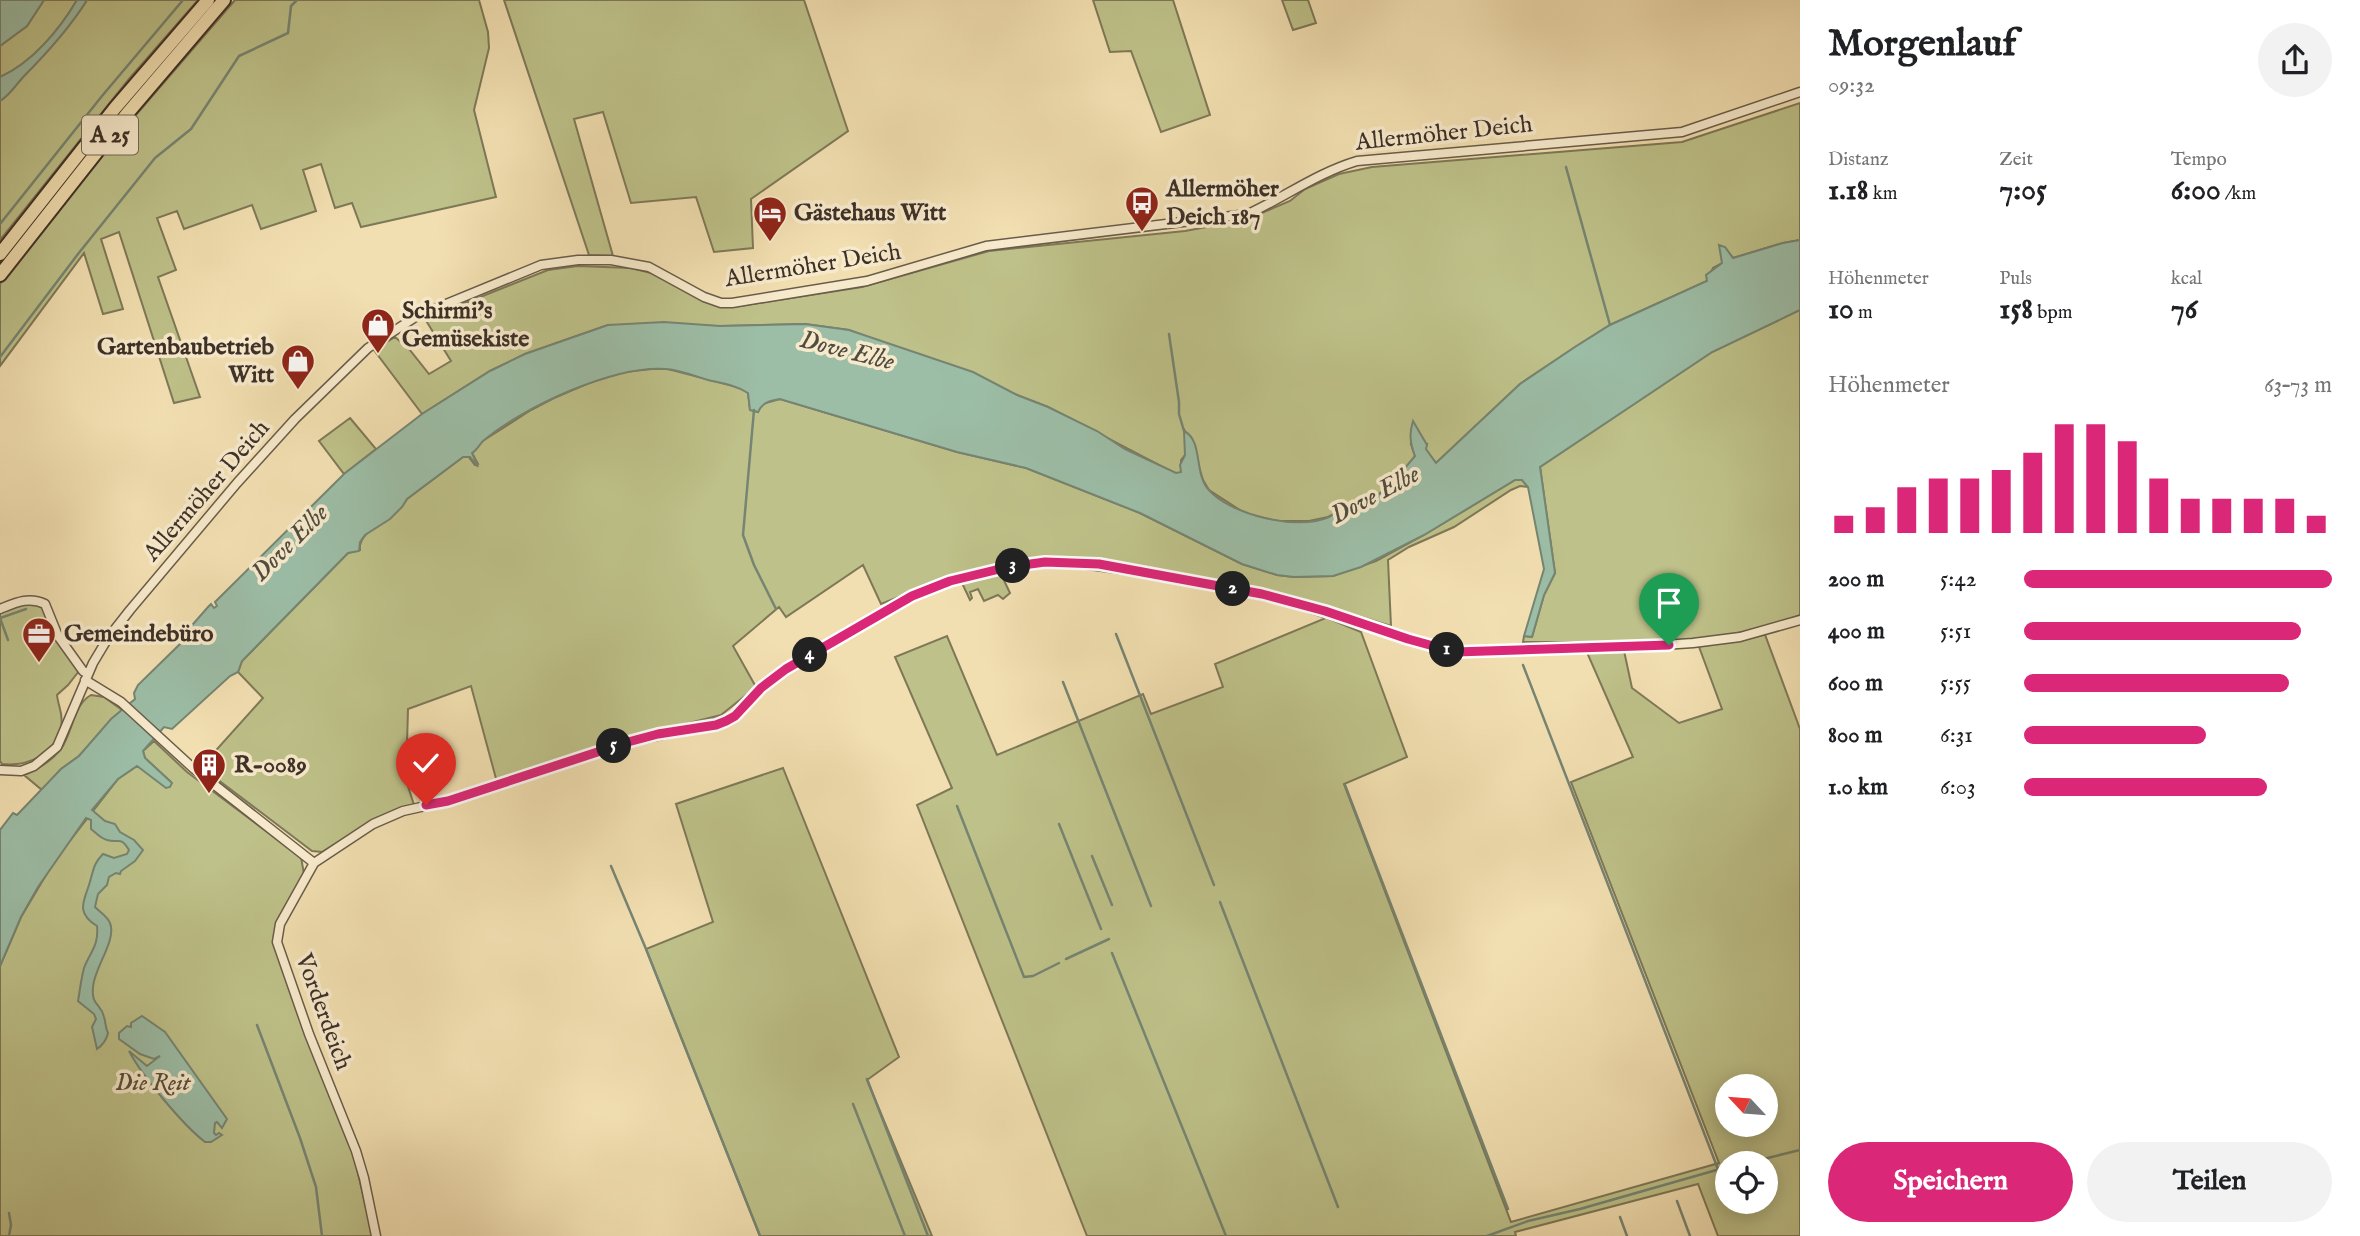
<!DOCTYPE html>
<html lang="de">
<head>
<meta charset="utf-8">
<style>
	body { margin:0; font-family:"IM FELL English",serif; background:#f2f2f2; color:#202124; height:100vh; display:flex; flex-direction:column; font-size:26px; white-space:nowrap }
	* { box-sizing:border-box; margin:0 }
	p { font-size:23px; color:#757577 }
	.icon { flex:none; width:38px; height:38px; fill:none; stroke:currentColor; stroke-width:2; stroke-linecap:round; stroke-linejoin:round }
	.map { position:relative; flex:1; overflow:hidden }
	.side { display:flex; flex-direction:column; background:#fff; width:560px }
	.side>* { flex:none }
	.needle { width:46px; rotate:296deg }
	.buttons { position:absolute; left:1715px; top:1074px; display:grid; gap:14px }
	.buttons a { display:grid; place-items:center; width:63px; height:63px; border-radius:50%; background:#fff; box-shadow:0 4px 18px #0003; font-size:35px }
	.pin { position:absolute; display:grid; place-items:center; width:60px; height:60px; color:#fff; margin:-72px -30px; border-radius:50% 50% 50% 0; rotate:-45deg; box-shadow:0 0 7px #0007 }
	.pin .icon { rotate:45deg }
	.km { position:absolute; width:35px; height:35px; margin:-18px; border-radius:50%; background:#222; color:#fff; font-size:19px; line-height:35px; text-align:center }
	.round { display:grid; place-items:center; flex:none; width:74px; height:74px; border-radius:37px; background:#f2f2f2 }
	.summary { display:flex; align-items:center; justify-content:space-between; height:119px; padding:0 28px }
	h1 { font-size:38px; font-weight:800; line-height:52px }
	.stats { display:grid; grid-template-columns:repeat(3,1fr); gap:10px; height:119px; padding:7px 28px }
	.stats div { display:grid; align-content:center }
	.stats b { font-size:30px; font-weight:800 }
	.stats small { font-size:19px; font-weight:400 }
	.stats p { font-size:19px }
	.chart { height:196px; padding:14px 28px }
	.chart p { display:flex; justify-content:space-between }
	.chart svg { width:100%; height:126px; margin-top:7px; stroke:#db2777; stroke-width:6 }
	.primary-button { display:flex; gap:14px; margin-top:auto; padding:14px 28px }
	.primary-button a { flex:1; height:80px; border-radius:42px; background:#db2777; color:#fff; font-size:28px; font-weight:800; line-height:80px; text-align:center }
	.primary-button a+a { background:#f2f2f2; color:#202124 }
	ul { padding:0 28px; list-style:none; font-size:23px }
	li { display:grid; grid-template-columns:112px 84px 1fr; align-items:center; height:52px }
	li i { height:18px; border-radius:9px; background:#db2777 }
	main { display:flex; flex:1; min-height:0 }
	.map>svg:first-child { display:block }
</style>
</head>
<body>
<main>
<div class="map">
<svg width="1800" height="1236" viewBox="0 0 1800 1236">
	<rect width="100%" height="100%" fill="#f2dfb1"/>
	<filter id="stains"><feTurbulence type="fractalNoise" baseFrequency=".00286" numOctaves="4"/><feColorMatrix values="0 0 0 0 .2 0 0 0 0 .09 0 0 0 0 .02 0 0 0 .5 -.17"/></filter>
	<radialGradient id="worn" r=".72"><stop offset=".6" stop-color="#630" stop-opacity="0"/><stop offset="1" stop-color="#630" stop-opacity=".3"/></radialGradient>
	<path fill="#bec189" stroke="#7e7858" stroke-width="2" fill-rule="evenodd" d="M44 0H77C60 29 32 63 0 77V46L27 26Z
		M87 0H198L129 79 0 240V101C10 95 15 86 23 77 47 53 69 29 87 0Z
		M235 0H479L488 32 489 48 474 110 496 197 361 227 352 203 335 208 321 164 303 170 316 211 261 229 252 205 184 229 177 211 157 218 176 270 158 277 200 397 174 403 119 232 101 239 123 309 103 314 84 253 0 366V284L110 145Z
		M504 0H804L848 131 751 199 753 248 714 252 696 197 631 203 603 112 574 119 613 256 589 255Z
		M1093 0H1173L1210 115 1161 132 1131 51 1110 52Z
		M1282 0H1308L1316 23 1293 30Z
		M1800 103V240L1783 243 1733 258 1725 248 1722 263 1713 268 1707 281 1610 325 1575 347 1520 384 1436 463 1425 449 1427 444H1411L1415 456 1400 476 1373 499 1347 507 1328 517 1309 521H1277L1246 514 1209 490 1203 480 1198 464 1195 446 1185 431V455L1181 460V473L1176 474 1048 407 849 330 805 324 720 326 608 325 525 354 490 371 422 414 374 350 395 337 409 349 429 374 451 361 425 319 548 270 578 266 631 268 651 273 733 307 862 287 989 251 1185 231 1239 221 1252 217 1290 201 1305 189 1339 174 1372 167 1682 142Z
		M1800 310V615C1720 649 1609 641 1523 642L1524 636 1532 637 1544 595 1555 573 1540 467 1712 352Z
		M652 369H668L741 388 748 393 750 410 758 412 762 404 780 399 957 452 1026 468 1140 513 1242 564 1277 575 1294 577 1333 576 1376 561 1424 535 1515 480H1522L1528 487 1520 486 1511 490 1454 527 1409 547 1388 560 1391 626 1323 605 1327 618 1361 632 1407 757 1344 784 1511 1222 1719 1163 1571 782 1633 757 1585 648 1623 646 1632 688 1679 723 1722 709 1698 644 1764 632 1800 729V1236H1718L1698 1184 1515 1232 1516 1236H1087L917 805 952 788 895 657 947 636 997 755 1143 694 1151 714 1223 687 1215 664 1326 618 1261 598 1172 581 1057 565 1000 572 1010 593 1003 599 998 595 984 601 978 589 970 592 972 598 970 600 961 581 988 574 941 580 881 604 863 565 786 617 779 607 733 646 756 687 721 715 609 743 498 786 471 686 408 709 406 780 414 805 377 818 322 852 312 851 201 767 263 698 238 672 242 661 348 553 360 550C357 530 397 516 407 499L463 457 468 456 475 465 478 464 472 453 481 442 531 410 554 398 589 383 624 372ZM1727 1087H1766V1125H1727ZM1727 1164H1766V1202H1727Z
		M350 418 376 449 344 474 319 441Z
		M30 602 43 606 79 671 68 685 57 695C58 706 64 715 61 727 55 754 28 767 2 764L0 761V613Z
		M91 695 104 697 122 710 79 756 61 769 42 790 24 775C38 769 52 761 61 749 73 732 73 705 91 695Z
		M154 741 187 772 301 857 304 874 274 942 353 1153 373 1236H0V966L21 917 55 860 118 779 137 766 171 782 145 758 143 751Z
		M783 768 899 1057 867 1080 932 1236H760L646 949 713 922 676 804Z"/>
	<path fill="#9cbda6" stroke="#768573" stroke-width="2" d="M0 0H44L27 26 0 46Z
		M77 0H87C69 29 47 53 23 77 15 86 10 95 0 101V77C32 63 60 29 77 0Z
		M1800 240V310L1712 352 1540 467 1555 573 1544 595 1532 637 1524 636 1544 569 1528 487 1522 480H1515L1424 535 1361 567 1333 576 1294 577 1277 575 1242 564 1140 513 1026 468 957 452 780 399C769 401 763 402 758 412L750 410 748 393C736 385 721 383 708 380 695 376 680 370 666 369 614 365 523 407 483 441 479 445 477 450 472 453L478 467 470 457H463L407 499 402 507 390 519 365 535 360 542 359 551 348 553 242 661 238 672 230 676 172 729 164 727 143 751 145 758 172 783 170 787 166 788 137 766 118 779 92 810 105 821 115 824 120 832 134 840 143 850 135 861 121 871 120 874 116 873 109 877 107 885 98 894 95 907C100 912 108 917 110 923 117 940 94 968 93 987 91 1006 101 1003 104 1017 106 1023 105 1027 108 1033 107 1039 102 1046 97 1049L92 1027 96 1019 94 1014 78 1001C80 990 81 979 84 968 90 952 99 946 97 926 73 911 86 899 91 878 94 867 95 862 103 854L114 858 127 854 129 850C120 835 119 844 107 840 101 839 95 832 91 829V820L86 818 38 887 21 917 0 966V830L13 813 17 815 61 769 79 756 111 719 135 699 134 693 138 685 181 643 179 640 208 607 211 604 214 608 217 606 215 602 344 474 422 414 490 371 525 354 608 325 664 322 720 326 805 324 849 330 973 372 1017 395 1048 407 1097 431 1125 449 1176 473 1181 472 1180 465 1185 455 1184 431C1203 440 1194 473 1208 489 1230 515 1297 531 1329 517 1335 514 1341 509 1348 507 1356 504 1366 503 1373 498 1391 488 1402 471 1415 456 1410 443 1409 434 1413 421L1427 445 1426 449 1436 463 1520 384 1575 347 1610 325 1707 281 1706 275 1722 263 1719 245 1725 247 1733 258 1783 243Z
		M142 1016 165 1032 227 1119 222 1128 217 1122 215 1123 214 1133 216 1135 219 1133 222 1135 211 1142H205C183 1125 142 1076 129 1051L147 1066 160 1056 154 1059 140 1054 119 1039V1033L127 1026 131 1027V1023Z"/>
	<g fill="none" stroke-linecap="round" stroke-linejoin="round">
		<path stroke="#768573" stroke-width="2.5" d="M1566 167 1610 325
			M0 224 102 96 183 0
			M1169 334 1179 402V414L1184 431
			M0 357 78 254 155 158 191 129 239 56 288 33 291 6 297 0
			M754 410 743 535 754 565 776 609
			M0 618 26 609
			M0 618 8 640
			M1116 634 1214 885
			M1523 665 1718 1169
			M1063 682 1151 906
			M1345 785 1508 1209
			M957 806 1024 977 1033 976 1059 963
			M1059 824 1101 929
			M1092 856 1112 905
			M611 866 646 949 760 1236
			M1220 902 1338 1207
			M1112 953 1226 1236
			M1066 959 1109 939
			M257 1025 300 1138 316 1187 322 1236
			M867 1079 928 1236
			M853 1104 905 1236
			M1743 1164 1800 1150
			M1677 1201 1690 1236
			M9 1213 11 1225 9 1236
			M1620 1217 1627 1236
			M1487 1236 1528 1221 1580 1209 1727 1167"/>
		<g stroke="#6a5c4a" stroke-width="11">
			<path id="minor" d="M0 609C15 603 29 596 45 604L58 636 83 671 88 674
				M85 680 121 702 193 768 314 863
				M0 770 21 771 34 766 57 747 93 663 108 638 130 610 237 483 295 419 368 348 417 316 541 265 578 260H611L649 267 704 297 721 303H732L867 281 986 246 1248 214C1285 197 1317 173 1357 161L1682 132 1800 92
				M376 1236 364 1178 356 1151 309 1034 277 942 280 924 314 863 373 824 403 811 448 801 628 742 726 721 735 716 761 688 787 669 901 601 950 581 1008 567 1045 562 1099 564 1262 595 1325 611 1408 639 1455 652 1633 647 1693 643 1740 637 1800 620"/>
		</g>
		<g stroke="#3d3027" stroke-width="16">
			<path id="highway" d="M0 254 115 108 208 0
				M0 275 126 115 224 0"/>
		</g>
		<use href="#minor" stroke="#f7eacc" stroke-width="8"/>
		<use href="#highway" stroke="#f2dfb1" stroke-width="12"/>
	</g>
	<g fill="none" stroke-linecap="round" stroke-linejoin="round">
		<g stroke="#fff" stroke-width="14">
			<path id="route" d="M426 805 448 801 628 742 658 734 716 725 726 721 735 716 761 688 786 669 912 596 950 581 1008 567 1045 562 1099 564 1262 594 1325 611 1408 639 1455 652 1669 645"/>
		</g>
		<use href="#route" stroke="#db2777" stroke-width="9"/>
	</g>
	<defs>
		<g id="bus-pin" transform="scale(1.75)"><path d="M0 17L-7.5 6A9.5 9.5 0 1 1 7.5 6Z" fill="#8f2418" stroke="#f7eacc"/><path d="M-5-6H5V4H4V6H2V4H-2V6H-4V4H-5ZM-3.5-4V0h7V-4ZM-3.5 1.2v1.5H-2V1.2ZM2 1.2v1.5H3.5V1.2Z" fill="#fff"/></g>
		<g id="hotel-pin" transform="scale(1.75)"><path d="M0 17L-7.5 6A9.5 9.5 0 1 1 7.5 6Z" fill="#8f2418" stroke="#f7eacc"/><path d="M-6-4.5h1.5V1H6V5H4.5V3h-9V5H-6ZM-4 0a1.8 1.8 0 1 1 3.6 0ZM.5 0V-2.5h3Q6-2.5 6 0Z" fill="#fff"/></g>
		<g id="shop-pin" transform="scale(1.75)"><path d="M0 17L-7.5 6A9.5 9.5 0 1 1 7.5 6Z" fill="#8f2418" stroke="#f7eacc"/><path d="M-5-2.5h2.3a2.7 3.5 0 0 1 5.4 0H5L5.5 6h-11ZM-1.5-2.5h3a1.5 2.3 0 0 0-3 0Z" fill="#fff"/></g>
		<g id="office-pin" transform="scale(1.75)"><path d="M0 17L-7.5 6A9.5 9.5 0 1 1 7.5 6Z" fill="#8f2418" stroke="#f7eacc"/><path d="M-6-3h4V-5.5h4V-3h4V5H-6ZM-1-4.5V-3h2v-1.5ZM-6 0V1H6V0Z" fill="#fff"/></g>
		<g id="building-pin" transform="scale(1.75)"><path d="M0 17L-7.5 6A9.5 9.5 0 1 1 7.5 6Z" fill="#8f2418" stroke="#f7eacc"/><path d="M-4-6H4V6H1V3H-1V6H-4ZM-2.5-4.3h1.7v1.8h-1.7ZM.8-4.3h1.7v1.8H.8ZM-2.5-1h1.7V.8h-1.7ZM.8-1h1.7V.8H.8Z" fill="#fff"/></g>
	</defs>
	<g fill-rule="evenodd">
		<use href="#bus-pin" x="1142" y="203"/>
		<use href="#hotel-pin" x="770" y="213"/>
		<use href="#shop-pin" x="378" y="325"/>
		<use href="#shop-pin" x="298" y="361"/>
		<use href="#office-pin" x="39" y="634"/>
		<use href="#building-pin" x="209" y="765"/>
	</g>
	<g text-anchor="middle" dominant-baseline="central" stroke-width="7" stroke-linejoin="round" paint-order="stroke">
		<rect fill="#f7eacc" stroke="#756858" stroke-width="2" x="82" y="115.5" width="56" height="39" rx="5"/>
		<g font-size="23" font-weight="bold" fill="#3d3027">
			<text x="110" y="135">A 25</text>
		</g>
		<g font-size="24" fill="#3d3027" stroke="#f7eacc">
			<text transform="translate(1444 134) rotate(-6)">Allermöher Deich</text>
			<text transform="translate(813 266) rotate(-9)">Allermöher Deich</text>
			<text transform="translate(207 491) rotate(-49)">Allermöher Deich</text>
			<text transform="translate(323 1012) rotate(70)">Vorderdeich</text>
		</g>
		<g font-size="24" font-weight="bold" fill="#3d3027" stroke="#f7eacc" text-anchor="start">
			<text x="1166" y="189">Allermöher<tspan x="1166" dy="28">Deich 187</tspan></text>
			<text x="794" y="213">Gästehaus Witt</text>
			<text x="402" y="311">Schirmi's<tspan x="402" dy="28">Gemüsekiste</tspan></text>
			<text x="274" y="347" text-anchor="end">Gartenbaubetrieb<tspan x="274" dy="28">Witt</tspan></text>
			<text x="64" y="634">Gemeindebüro</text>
			<text x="234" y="765">R-0089</text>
		</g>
		<g font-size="24" font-style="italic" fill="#574d3b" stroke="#f7eacc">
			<text x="153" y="1083">Die Reit</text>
		</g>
		<g font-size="26" font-style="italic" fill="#504c40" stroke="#f7eacc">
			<text transform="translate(847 351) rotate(14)">Dove Elbe</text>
			<text transform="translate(1375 495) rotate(-28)">Dove Elbe</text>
			<text transform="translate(290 543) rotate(-45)">Dove Elbe</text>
		</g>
	</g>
	<rect width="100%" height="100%" filter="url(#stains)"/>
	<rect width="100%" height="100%" fill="url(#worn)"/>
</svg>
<div class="buttons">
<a><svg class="needle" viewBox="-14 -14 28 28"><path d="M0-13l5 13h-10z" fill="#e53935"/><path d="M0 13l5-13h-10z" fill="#757577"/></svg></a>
<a><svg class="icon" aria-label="locate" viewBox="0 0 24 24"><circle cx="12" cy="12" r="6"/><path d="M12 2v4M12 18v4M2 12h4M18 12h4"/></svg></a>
</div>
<div class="pin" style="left:1669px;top:645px;background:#1e9e55"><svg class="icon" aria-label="arrive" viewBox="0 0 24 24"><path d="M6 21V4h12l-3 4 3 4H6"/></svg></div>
<div class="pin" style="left:426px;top:805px;background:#d93025"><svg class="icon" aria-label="check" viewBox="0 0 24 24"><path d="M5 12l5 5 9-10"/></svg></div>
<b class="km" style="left:1447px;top:650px">1</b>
<b class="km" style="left:1233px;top:589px">2</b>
<b class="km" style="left:1013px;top:566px">3</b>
<b class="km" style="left:810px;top:655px">4</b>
<b class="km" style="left:614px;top:746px">5</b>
</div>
<section class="side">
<div class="summary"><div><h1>Morgenlauf</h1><p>09:32</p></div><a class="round"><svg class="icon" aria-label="share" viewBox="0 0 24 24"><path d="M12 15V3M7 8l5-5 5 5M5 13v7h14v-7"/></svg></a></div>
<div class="stats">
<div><p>Distanz</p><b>1.18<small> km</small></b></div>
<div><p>Zeit</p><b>7:05</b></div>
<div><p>Tempo</p><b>6:00<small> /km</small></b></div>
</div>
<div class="stats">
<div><p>Höhenmeter</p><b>10<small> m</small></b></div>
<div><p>Puls</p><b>158<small> bpm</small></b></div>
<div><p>kcal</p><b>76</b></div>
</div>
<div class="chart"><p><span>Höhenmeter</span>63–73 m</p>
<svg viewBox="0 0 160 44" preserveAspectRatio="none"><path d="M5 44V38M15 44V35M25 44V28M35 44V25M45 44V25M55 44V22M65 44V16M75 44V6M85 44V6M95 44V12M105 44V25M115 44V32M125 44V32M135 44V32M145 44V32M155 44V38"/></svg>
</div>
<ul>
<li><b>200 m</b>5:42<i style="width:100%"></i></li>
<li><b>400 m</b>5:51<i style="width:90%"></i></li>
<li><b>600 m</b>5:55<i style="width:86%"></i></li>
<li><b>800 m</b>6:31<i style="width:59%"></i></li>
<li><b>1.0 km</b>6:03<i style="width:79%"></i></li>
</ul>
<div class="primary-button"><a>Speichern</a><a>Teilen</a></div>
</section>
</main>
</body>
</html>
